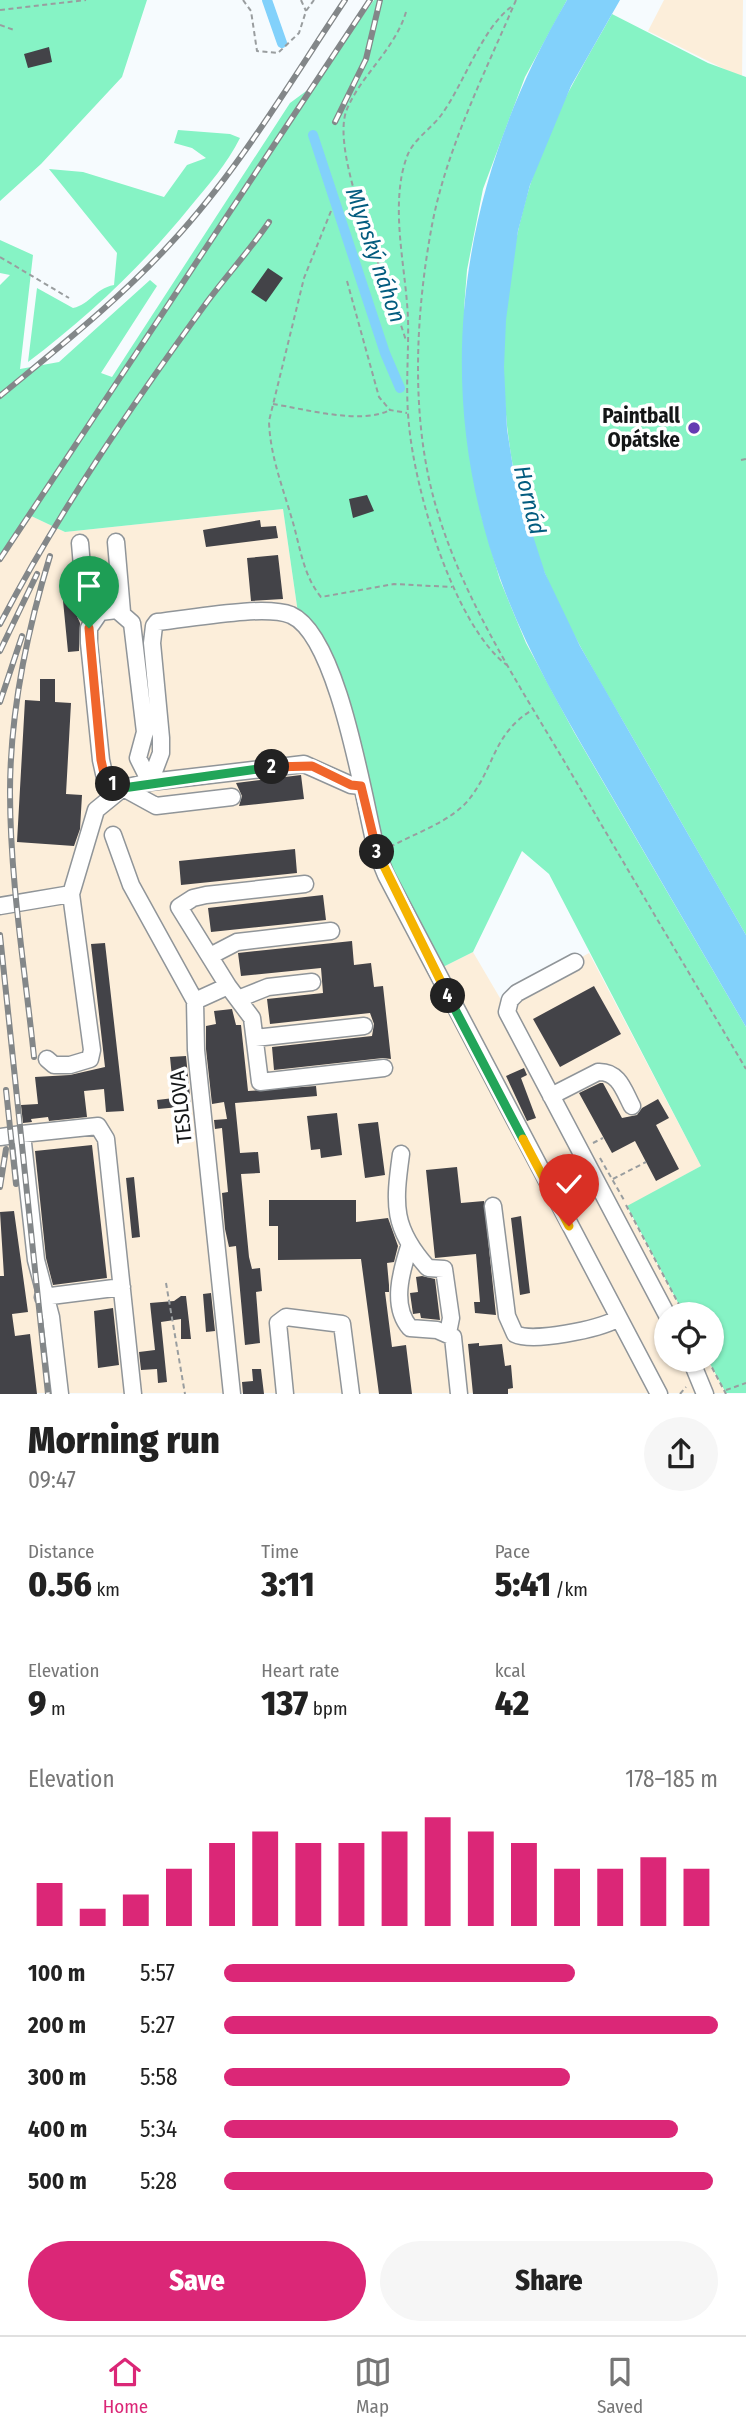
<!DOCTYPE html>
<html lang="en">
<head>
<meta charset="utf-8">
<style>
	body { margin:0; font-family:"Fira Sans Condensed",sans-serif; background:#f6f6f6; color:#222; height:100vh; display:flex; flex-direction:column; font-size:26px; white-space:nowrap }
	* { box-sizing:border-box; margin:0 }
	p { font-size:23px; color:#767676 }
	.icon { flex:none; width:38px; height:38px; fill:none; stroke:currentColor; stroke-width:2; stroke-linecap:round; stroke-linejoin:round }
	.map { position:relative; height:1394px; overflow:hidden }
	.sheet { display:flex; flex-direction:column; background:#fff; flex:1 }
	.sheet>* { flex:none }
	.controls { position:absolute; left:654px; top:1302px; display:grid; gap:14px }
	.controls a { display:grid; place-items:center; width:70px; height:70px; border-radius:50%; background:#fff; box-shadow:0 2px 5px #0004; font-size:35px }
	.pin { position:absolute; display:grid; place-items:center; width:60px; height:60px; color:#fff; margin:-72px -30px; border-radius:50% 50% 50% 0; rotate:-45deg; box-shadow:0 0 7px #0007 }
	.pin .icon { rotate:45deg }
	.km { position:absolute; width:35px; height:35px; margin:-18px; border-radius:50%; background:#222; color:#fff; font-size:19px; line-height:35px; text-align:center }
	.round { display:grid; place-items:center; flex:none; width:74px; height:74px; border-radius:37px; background:#f6f6f6 }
	.overview { display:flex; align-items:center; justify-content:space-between; height:119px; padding:0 28px }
	h1 { font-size:38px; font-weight:800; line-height:52px }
	.metrics { display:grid; grid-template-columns:repeat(3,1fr); gap:10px; height:119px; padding:7px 28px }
	.metrics div { display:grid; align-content:center }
	.metrics b { font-size:35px; font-weight:800 }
	.metrics small { font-size:19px; font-weight:400 }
	.metrics p { font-size:19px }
	.chart { height:196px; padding:14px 28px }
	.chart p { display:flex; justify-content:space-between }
	.chart svg { width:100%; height:126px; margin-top:7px; stroke:#db2777; stroke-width:6 }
	.cta { display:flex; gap:14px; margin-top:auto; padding:14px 28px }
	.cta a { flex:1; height:80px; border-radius:42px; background:#db2777; color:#fff; font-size:28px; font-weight:800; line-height:80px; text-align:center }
	.cta a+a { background:#f6f6f6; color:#222 }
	ul { padding:0 28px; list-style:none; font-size:23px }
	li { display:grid; grid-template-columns:112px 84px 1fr; align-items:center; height:52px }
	li i { height:18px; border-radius:9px; background:#db2777 }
	.tabs { display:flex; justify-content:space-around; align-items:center; height:98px; border-top:2px solid #e0e0e0; background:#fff; font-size:19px; color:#767676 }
	.tabs a { display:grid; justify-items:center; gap:4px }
	.tabs .on { color:#db2777 }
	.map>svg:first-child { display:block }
</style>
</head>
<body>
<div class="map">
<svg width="746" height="1394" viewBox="0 0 746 1394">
	<rect width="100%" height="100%" fill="#f6fbfe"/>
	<path fill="#fceeda" d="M664 0H743L742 78 648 31Z
		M283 509 299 620 316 641 435 971 473 952 507 1010 517 993 589 953 701 1166 627 1207 684 1314H667V1360H708L726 1393H0V562L29 515 65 532Z"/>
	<path fill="#86f3c5" d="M0 0H147L122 77 41 164 0 201Z
		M374 0H567L525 77 483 189 467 270 464 309 466 423 482 518 500 580 526 643 574 732 746 1027V1393H726L708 1360H712V1314H684L627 1206 701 1166 549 874 522 851 473 952 435 971 386 875 348 727 299 620 283 509 65 532 29 515 0 562V285L10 275 0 273V240L33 255 20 369 59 362 150 280 157 286 101 373 112 377 290 103 313 86Z
		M612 14 708 63 746 77V935C706 866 667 797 627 728 591 666 553 603 530 534 489 409 497 262 546 140 564 96 589 55 612 14Z
		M178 130 230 134 240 138C227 164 209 184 190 207 142 266 89 316 28 362L37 288 73 308C91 304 94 289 114 285L117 253 49 169 83 172 164 197 187 165 206 158 192 148 174 143Z"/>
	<path fill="#82d1fb" d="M567 0H620L571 86 530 185 518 231 506 320 504 367 507 429 515 480 545 573 580 646 746 935V1027C701 950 656 872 611 795 571 726 528 656 501 581 428 381 461 180 567 0Z"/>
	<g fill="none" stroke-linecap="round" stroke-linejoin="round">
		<path stroke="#82d1fb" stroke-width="10" d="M267 0 282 43
			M313 135 385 353 400 388"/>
	</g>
	<path fill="#434348" d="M49 47 52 62 28 68 24 54Z
		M268 268 283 278 266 302 251 292Z
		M367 495 374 511 353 518 349 499Z
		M260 520 261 527 276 526 278 538 206 547 203 530Z
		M278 555 283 599 251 601 247 558Z
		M73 579 76 614 80 623 79 651 68 652 61 580Z
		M40 679H55V702L71 703 66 794 82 795 80 829 74 846 17 842 25 700 40 701Z
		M301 775 304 799 239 806 242 796 236 783Z
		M295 849 297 873 181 885 179 861Z
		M323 895 326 920 211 932 208 908Z
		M352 941 354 965 371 963 374 987 383 986 391 1059 383 1058 274 1070 272 1047 372 1036 374 1024 370 1013 270 1024 267 999 323 993 321 968 241 976 238 953Z
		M105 943 124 1111 106 1112 104 1089 84 1091 87 1117 49 1121 48 1117 31 1119 32 1122 23 1123 21 1105 38 1104 35 1077 70 1075 105 1067 91 944Z
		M594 986 621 1034 560 1067 533 1019Z
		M232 1009 236 1025H241L248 1091 316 1086 317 1096 235 1103 240 1153 258 1152 260 1173 241 1174 249 1257 252 1269 260 1268 262 1291 256 1292 260 1343 245 1345 236 1246 229 1247 225 1229 222 1193 228 1192 222 1128 215 1129 214 1120 227 1119 224 1102 212 1104 206 1049V1026L216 1024 214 1011Z
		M186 1056 191 1106 158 1109 157 1100 174 1098 170 1057Z
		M524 1068 527 1075 521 1078 536 1118 527 1121 506 1076Z
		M600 1083H603L622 1118 637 1115 642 1108 658 1099 669 1118 656 1125 679 1169 656 1181 635 1141 612 1153 579 1093Z
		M337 1113 342 1155 321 1158 320 1149 311 1150 307 1116Z
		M378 1122 385 1175 365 1178 358 1124Z
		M92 1145 107 1278 53 1285 46 1258 35 1151Z
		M457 1167 461 1203 484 1201 496 1315 475 1313 474 1302H480L476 1254 435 1258 426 1170Z
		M134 1177 140 1237 132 1238 126 1178Z
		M269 1200H356V1222L388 1218 398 1246 394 1262 387 1263 389 1285V1292H385L392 1347 406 1345 412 1394H379L361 1259 278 1260V1226H269Z
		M14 1211 28 1312 12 1314 15 1336 30 1334 37 1394H0V1276H4L0 1212Z
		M521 1216 530 1293 520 1295 511 1218Z
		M422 1276 435 1279 440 1320 421 1318 420 1313 413 1314 410 1293 418 1292 416 1277Z
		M211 1293 215 1331 206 1332 203 1294Z
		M181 1296H186L191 1339H181V1319L161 1322 167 1382 158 1383 157 1369 141 1370 139 1352 155 1350 150 1303 174 1301Z
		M113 1308 119 1365 98 1368 94 1311Z
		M479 1343V1346L502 1344 505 1366 511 1365 513 1388 508 1389V1394H473L468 1344Z
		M252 1369H261L264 1394H243L242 1382 253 1381Z"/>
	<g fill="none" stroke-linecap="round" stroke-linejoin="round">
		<g stroke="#909599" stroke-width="19">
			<path id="minor" d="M116 542 122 612
				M80 543 86 613 93 618
				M232 797 156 806 105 778 101 760 89 643V628L100 612 117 610 132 623 145 732 138 758 150 782 304 764 351 785 361 786
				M113 835 131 885 195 1001 196 1050 232 1394
				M0 906 71 894
				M210 956 237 942 331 931
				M575 962 517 993 510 1000 507 1012 667 1315
				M228 986 179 907 193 898 206 895 305 884
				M238 999 268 987 312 982
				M195 1001 228 986 252 1018 260 1082 384 1068
				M255 1038 364 1026
				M47 1059 54 1065H70L90 1059 92 1050 71 894 96 810 123 788 150 782 161 753V738L152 643 154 626 157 622C189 619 264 604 291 615 339 636 364 803 377 853L386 875 659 1394
				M551 1096 598 1072C619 1071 624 1091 632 1106
				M0 1137 22 1134
				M401 1154C394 1205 392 1228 428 1268L444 1269 451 1318 448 1333
				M493 1206 507 1316 515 1334C533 1343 599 1329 617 1319
				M409 1247C401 1272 391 1306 410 1328L437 1330 453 1337 459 1394
				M43 1297 122 1287
				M691 1360 705 1394
				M60 1394 51 1317 36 1260 22 1134 98 1126 106 1139 133 1394
				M285 1394 278 1323 286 1317 342 1324 351 1394"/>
		</g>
		<path stroke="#999d9f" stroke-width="2" stroke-dasharray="5 3.5" stroke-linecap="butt" d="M243 0 251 11 257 51 278 53 299 33 306 11 314 0
			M301 0 306 11
			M516 0C485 73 447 147 432 225 415 316 410 421 437 510 464 601 519 685 567 766 626 867 686 968 746 1069
			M0 10 86 0
			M406 12C395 49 362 74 347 109 328 154 392 291 406 341
			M0 25 14 30
			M331 211 304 278 269 421C270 455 282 485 291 516 300 544 302 574 321 597L394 584 452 587
			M0 257 69 298
			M347 281 379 397 390 410 407 413
			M273 404C305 409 361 425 390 410
			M741 460 746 459
			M508 666C454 626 415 491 409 425 405 389 409 353 408 318 406 273 394 224 401 180 402 172 405 161 408 154 415 138 432 128 442 114 464 83 482 29 511 7
			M390 847C415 833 453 821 470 798 495 766 493 734 532 710
			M593 1143 603 1138
			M600 1158 624 1200
			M613 1179 646 1162
			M626 1205 684 1314
			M166 1283 185 1394
			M708 1360 726 1394
			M726 1390 746 1383
			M680 1394 686 1387"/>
		<use href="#minor" stroke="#fff" stroke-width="16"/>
		<g stroke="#838789" stroke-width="6">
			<path id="rail" d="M335 122 366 59 380 0
				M0 396C59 347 119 300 171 243 239 170 290 82 345 0
				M0 559 370 0
				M0 624C59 511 132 405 207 302 227 275 250 250 269 222
				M0 651 37 574
				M0 702 22 636
				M0 935 48 1394
				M34 1057C25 970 10 880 10 792 10 714 27 631 50 556
				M6 1090 16 1184
				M0 1187 6 1149"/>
		</g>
		<use href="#rail" stroke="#fff" stroke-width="3.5" stroke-dasharray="10" stroke-linecap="butt"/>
	</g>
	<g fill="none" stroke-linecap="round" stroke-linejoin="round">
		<g stroke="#fff" stroke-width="14">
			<path id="split-1" d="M89 628 101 760 105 778 113 784"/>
		</g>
		<g stroke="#fff" stroke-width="14">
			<path id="split-2" d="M113 784 123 788 272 767"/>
		</g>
		<g stroke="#fff" stroke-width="14">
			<path id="split-3" d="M272 767 312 766 351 785 361 786 377 852"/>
		</g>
		<g stroke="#fff" stroke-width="14">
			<path id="split-4" d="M377 852 448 996"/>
		</g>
		<g stroke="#fff" stroke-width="14">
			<path id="split-5" d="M448 996 523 1139"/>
		</g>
		<g stroke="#fff" stroke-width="14">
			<path id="split-6" d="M523 1139 569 1226"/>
		</g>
		<use href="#split-1" stroke="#f0652b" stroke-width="9"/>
		<use href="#split-2" stroke="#22a559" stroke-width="9"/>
		<use href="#split-3" stroke="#f0652b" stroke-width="9"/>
		<use href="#split-4" stroke="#f5b400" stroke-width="9"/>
		<use href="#split-5" stroke="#22a559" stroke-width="9"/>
		<use href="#split-6" stroke="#f5b400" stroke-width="9"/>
	</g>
	<circle fill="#643ab2" stroke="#fff" stroke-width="2.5" cx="694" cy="428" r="7"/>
	<g text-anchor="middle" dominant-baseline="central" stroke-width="7" stroke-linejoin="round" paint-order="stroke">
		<g font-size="21" font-weight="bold" fill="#141617" stroke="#fff" text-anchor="end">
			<text x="680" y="416">Paintball<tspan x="680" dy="24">Opátske</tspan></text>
		</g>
		<g font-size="21" fill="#141617" stroke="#fff">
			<text transform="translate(181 1107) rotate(-96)">TESLOVA</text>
		</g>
		<g font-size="23" font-style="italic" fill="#035c7f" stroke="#fff">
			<text transform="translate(376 255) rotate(71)">Mlynský náhon</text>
			<text transform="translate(530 500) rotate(76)">Hornád</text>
		</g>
	</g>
</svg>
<div class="controls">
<a><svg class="icon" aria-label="locate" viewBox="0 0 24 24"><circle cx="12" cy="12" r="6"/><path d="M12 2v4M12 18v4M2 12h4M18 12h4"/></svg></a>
</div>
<div class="pin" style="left:89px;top:628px;background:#1e9e55"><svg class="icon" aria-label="arrive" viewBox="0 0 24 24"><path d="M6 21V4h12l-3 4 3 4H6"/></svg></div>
<div class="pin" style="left:569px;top:1226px;background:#d93025"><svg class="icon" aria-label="check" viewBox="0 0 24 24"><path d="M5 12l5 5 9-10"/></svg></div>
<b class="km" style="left:113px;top:784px">1</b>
<b class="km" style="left:272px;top:767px">2</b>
<b class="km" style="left:377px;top:852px">3</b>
<b class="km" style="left:448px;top:996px">4</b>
</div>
<section class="sheet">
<div class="overview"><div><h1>Morning run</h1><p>09:47</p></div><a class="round"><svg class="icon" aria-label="share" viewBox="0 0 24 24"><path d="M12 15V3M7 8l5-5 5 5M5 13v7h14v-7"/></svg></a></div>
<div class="metrics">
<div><p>Distance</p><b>0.56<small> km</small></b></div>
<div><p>Time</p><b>3:11</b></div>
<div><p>Pace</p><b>5:41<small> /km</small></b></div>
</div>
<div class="metrics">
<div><p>Elevation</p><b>9<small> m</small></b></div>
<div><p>Heart rate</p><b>137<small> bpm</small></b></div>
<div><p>kcal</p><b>42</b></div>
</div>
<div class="chart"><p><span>Elevation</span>178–185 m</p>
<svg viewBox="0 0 160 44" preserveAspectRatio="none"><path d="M5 44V29M15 44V38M25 44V33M35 44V24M45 44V15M55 44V11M65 44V15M75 44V15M85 44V11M95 44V6M105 44V11M115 44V15M125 44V24M135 44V24M145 44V20M155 44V24"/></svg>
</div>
<ul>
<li><b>100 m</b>5:57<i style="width:71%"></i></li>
<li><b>200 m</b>5:27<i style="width:100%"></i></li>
<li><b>300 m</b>5:58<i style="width:70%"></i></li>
<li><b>400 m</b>5:34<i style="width:92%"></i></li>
<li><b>500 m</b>5:28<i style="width:99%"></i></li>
</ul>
<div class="cta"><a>Save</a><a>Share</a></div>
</section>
<nav class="tabs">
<a class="on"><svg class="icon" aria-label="home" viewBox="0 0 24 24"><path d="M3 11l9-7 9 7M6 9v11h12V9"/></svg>Home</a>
<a><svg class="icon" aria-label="map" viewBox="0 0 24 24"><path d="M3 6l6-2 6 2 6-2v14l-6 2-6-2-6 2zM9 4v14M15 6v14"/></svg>Map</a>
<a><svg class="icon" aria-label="saved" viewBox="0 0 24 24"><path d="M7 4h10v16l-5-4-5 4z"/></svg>Saved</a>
</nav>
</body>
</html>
